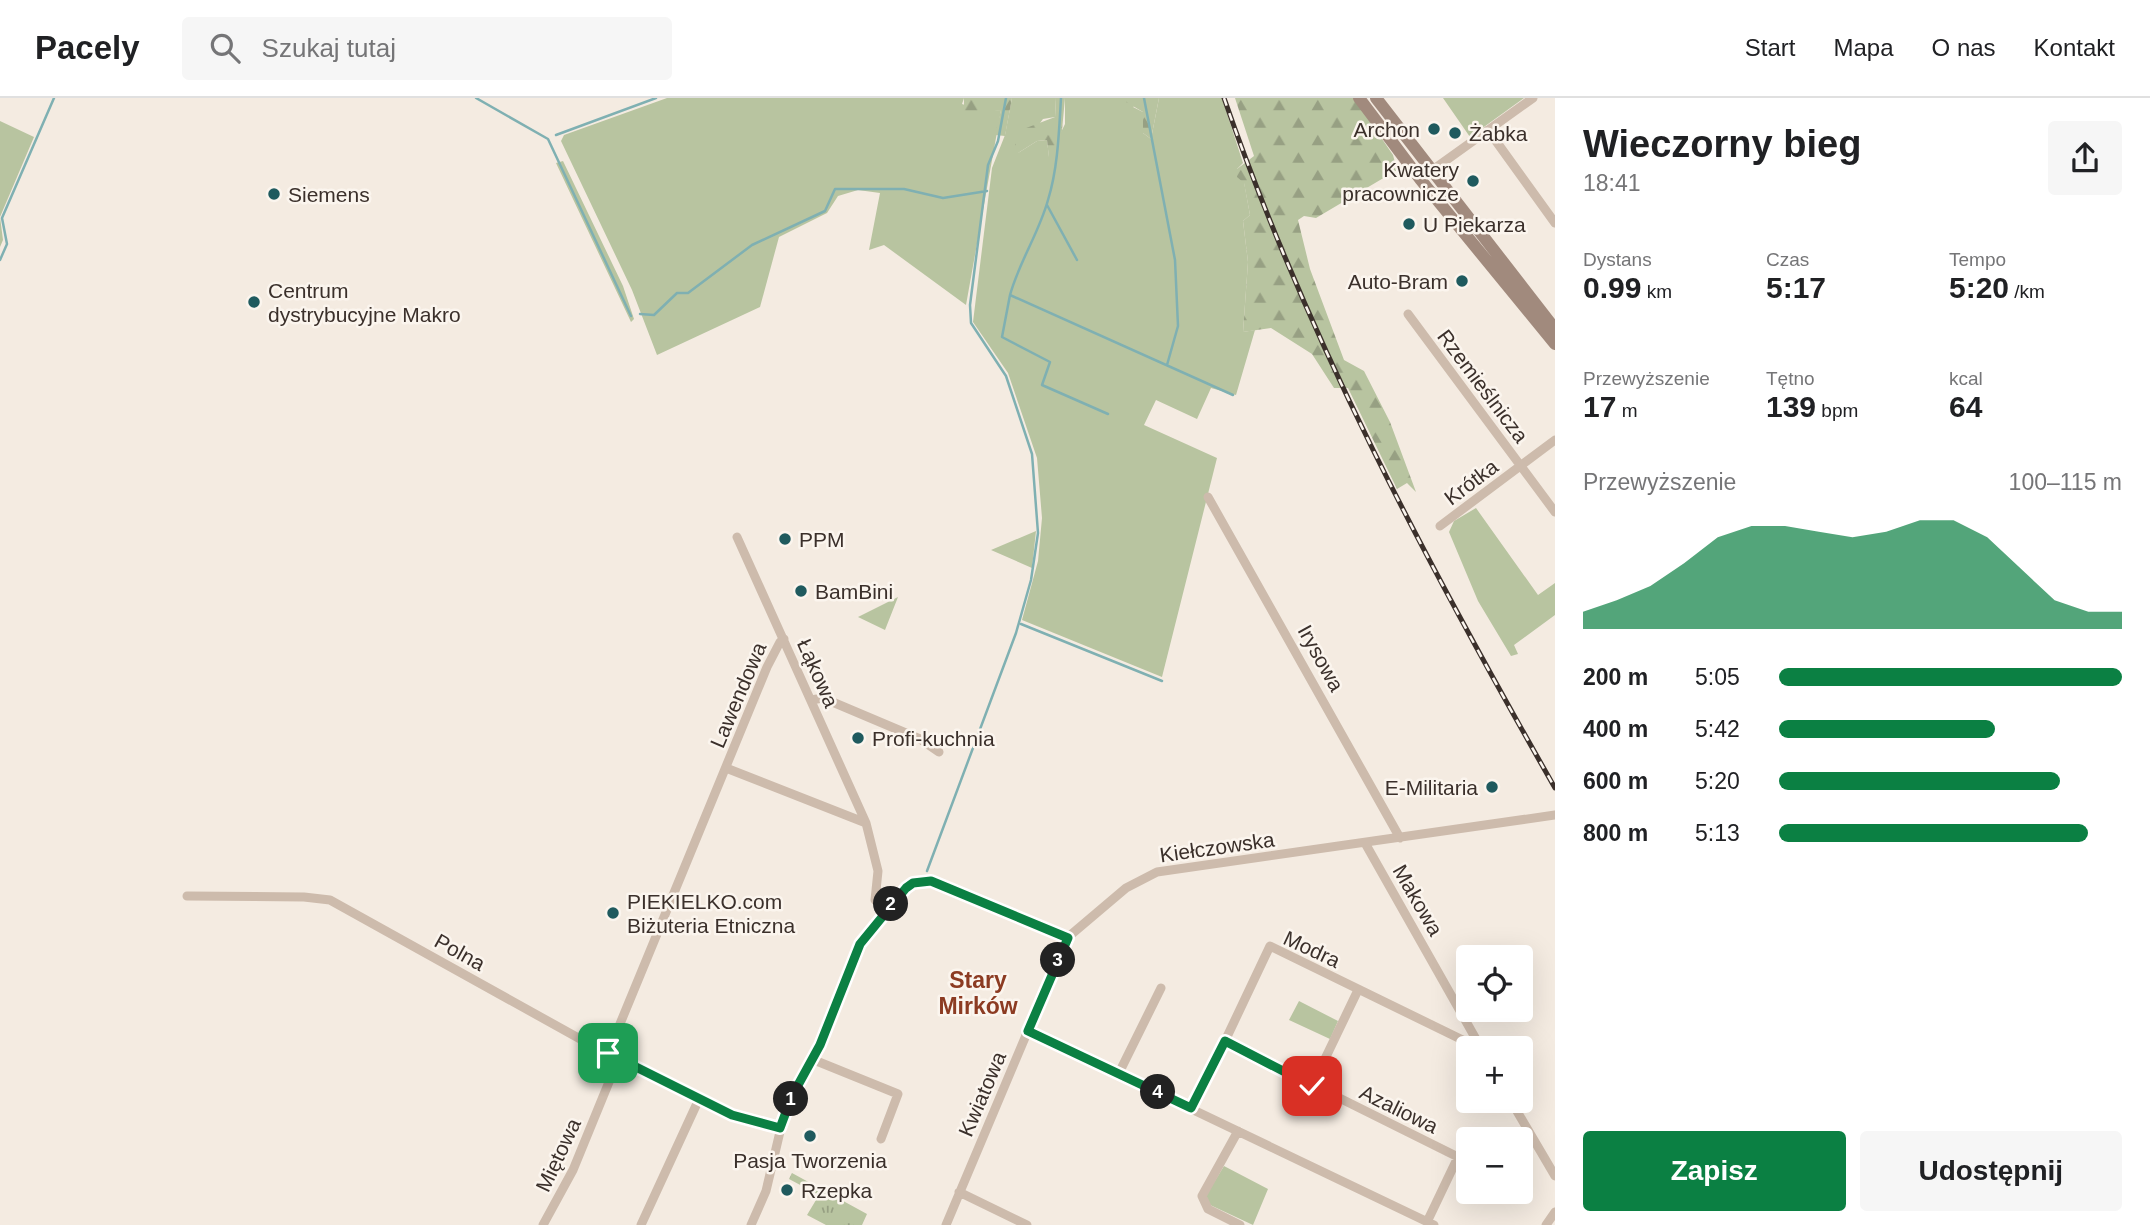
<!DOCTYPE html>
<html lang="pl">
<head>
<meta charset="utf-8">
<style>
	body { margin:0; font-family:Arial,sans-serif; background:#f6f6f6; color:#202124; height:100vh; display:flex; flex-direction:column; font-size:26px; white-space:nowrap }
	* { box-sizing:border-box; margin:0 }
	p { font-size:23px; color:#757577 }
	.icon { flex:none; width:38px; height:38px; fill:none; stroke:currentColor; stroke-width:2; stroke-linecap:round; stroke-linejoin:round }
	.map { position:relative; flex:1; overflow:hidden }
	.side { display:flex; flex-direction:column; background:#fff; width:595px }
	.side>* { flex:none }
	.fabs { position:absolute; left:1456px; top:847px; display:grid; gap:14px }
	.fabs a { display:grid; place-items:center; width:77px; height:77px; border-radius:7px; background:#fff; box-shadow:0 7px 28px #0002; font-size:35px }
	.pin { position:absolute; display:grid; place-items:center; width:60px; height:60px; color:#fff; margin:-30px; border-radius:14px; box-shadow:0 4px 10px #0006 }
	.km { position:absolute; width:35px; height:35px; margin:-18px; border-radius:50%; background:#222; color:#fff; font-size:19px; line-height:35px; text-align:center }
	.round { display:grid; place-items:center; flex:none; width:74px; height:74px; border-radius:7px; background:#f6f6f6 }
	.headline { display:flex; align-items:center; justify-content:space-between; height:119px; padding:0 28px }
	h1 { font-size:38px; font-weight:600; line-height:52px }
	.stats { display:grid; grid-template-columns:repeat(3,1fr); gap:10px; height:119px; padding:7px 28px }
	.stats div { display:grid; align-content:center }
	.stats b { font-size:30px; font-weight:600 }
	.stats small { font-size:19px; font-weight:400 }
	.stats p { font-size:19px }
	.chart { height:196px; padding:14px 28px }
	.chart p { display:flex; justify-content:space-between }
	.chart svg { width:100%; height:126px; margin-top:7px; fill:#0b8043; opacity:.7 }
	.cta { display:flex; gap:14px; margin-top:auto; padding:14px 28px }
	.cta a { flex:1; height:80px; border-radius:7px; background:#0b8043; color:#fff; font-size:28px; font-weight:600; line-height:80px; text-align:center }
	.cta a+a { background:#f6f6f6; color:#202124 }
	ul { padding:0 28px; list-style:none; font-size:23px }
	li { display:grid; grid-template-columns:112px 84px 1fr; align-items:center; height:52px }
	li i { height:18px; border-radius:9px; background:#0b8043 }
	header { display:flex; align-items:center; gap:42px; box-sizing:border-box; height:98px; padding:0 35px; background:#fff; border-bottom:2px solid #e0e0e0 }
	header strong { font-size:33px }
	nav { display:flex; gap:38px; margin-inline-start:auto; font-size:24px }
	.search { width:490px; height:63px; background:#f6f6f6; display:flex; align-items:center; gap:18px; box-sizing:border-box; padding:0 24px; border-radius:7px; color:#757577; font-size:26px }
	main { display:flex; flex:1; min-height:0 }
	.map>svg:first-child { display:block }
</style>
</head>
<body>
<header>
<strong>Pacely</strong>
<div class="search"><svg class="icon" aria-label="search" viewBox="0 0 24 24"><circle cx="10" cy="10" r="6"/><path d="M15 15l6 6"/></svg>Szukaj tutaj</div>
<nav><a>Start</a><a>Mapa</a><a>O nas</a><a>Kontakt</a></nav>
</header>
<main>
<div class="map">
<svg width="1555" height="1127" viewBox="0 0 1555 1127">
	<defs>
		<pattern id="forest-firs" width="22" height="20" patternUnits="userSpaceOnUse" patternTransform="scale(1.75)"><rect width="22" height="20" fill="#b8c4a0"/><path d="M5 1l3.5 6h-7zM16 11l3.5 6h-7z" fill="#97a083"/></pattern>
		<pattern id="park-tufts" width="24" height="20" patternUnits="userSpaceOnUse" patternTransform="scale(1.75)"><rect width="24" height="20" fill="#b8c4a0"/><path d="M3 7l-1-3M5 7V3M7 7l1-3M15 17l-1-3M17 17v-4M19 17l1-3" fill="none" stroke="#97a083"/></pattern>
	</defs>
	<rect width="100%" height="100%" fill="#f4ebe1"/>
	<path fill="#b8c4a0" d="M667 0H964L962 6 982 13 1001 12 966 207 884 147 869 152 880 95 858 92 838 98 827 115 779 139 760 209 657 257 632 192 561 43 564 37Z
		M1012 0H1056L1055 19 1043 21 1018 55 1037 43 1047 42 1049 59 1065 26V0H1139V5L1133 9 1143 14V35L1151 41 1159 0H1222L1243 65 1237 71 1244 84 1250 117 1243 123 1248 164 1243 234 1255 232 1236 297 1211 290 1197 321 1156 302 1144 327 1217 360 1162 579 1022 522 1038 463 1042 420 1037 360 1008 275 973 224 992 70 1005 37Z
		M1443 0H1524L1470 39Z
		M0 23 34 39 0 119 3 142 0 149Z
		M563 63 623 188 634 221 631 224 556 65Z
		M1476 410 1538 497 1555 485V517L1514 547 1518 556 1511 558 1478 503 1449 434 1454 423Z
		M1036 433 1032 470 991 452Z
		M898 499 885 532 858 519Z
		M1299 903 1338 923 1330 941 1289 922Z
		M1224 1068 1268 1091 1253 1127 1208 1106 1205 1099Z"/>
	<path fill="url(#forest-firs)" d="M964 0H1012L1005 38 995 37 1001 12 969 17 964 14Z
		M1056 0H1065L1060 54 1049 60 1047 42 1037 43 1018 55 1015 46 1021 32 1055 19Z
		M1139 0H1159L1151 41 1143 35V14L1126 4 1130 1 1139 4Z
		M1235 0H1354L1393 57 1397 72 1316 120 1304 118 1298 122 1310 171 1344 262 1364 273 1390 324 1416 394 1407 385 1397 391 1348 290H1334L1312 256 1271 230 1243 234 1248 164 1243 123 1250 117 1244 85 1237 79V71L1254 58Z"/>
	<path fill="url(#park-tufts)" d="M792 1075 867 1116 862 1127H826L807 1117 819 1097 789 1081Z"/>
	<g fill="none" stroke-linecap="round" stroke-linejoin="round">
		<path stroke="#7fb0b2" stroke-width="2.5" d="M476 0 548 41 631 218
			M1061 0C1059 33 1058 70 1048 102 1039 135 1019 164 1010 197L1233 297
			M1144 0 1175 162 1178 228 1167 267
			M556 37 656 0
			M1047 107 1077 162
			M0 162 7 146 2 120 54 0
			M1010 197 1002 239 1050 264 1042 287 1108 316
			M640 216 654 217 677 195H688L752 147 825 113 835 91H904L943 100 987 93
			M1021 526 1162 583
			M927 773 1016 535 1031 482 1038 435 1032 356 1006 278 971 225 970 207 988 67 998 43 1006 0"/>
		<path stroke="#cdbbac" stroke-width="9" d="M1488 32 1555 125
			M1420 81 1533 0
			M1408 216 1555 414
			M1208 399 1400 740
			M1440 428 1555 342
			M737 439 866 725 878 773 875 802 886 812
			M811 602 823 600 920 641 939 654
			M726 670 866 725
			M1365 745 1481 950
			M187 798 304 799 330 802 618 962 732 1017 780 1030
			M1028 933 1434 1127
			M1225 943 1270 848 1479 950
			M608 955 767 569 780 544 784 541
			M814 962 898 996 881 1041
			M1119 975 1161 890
			M1312 988 1358 892
			M1511 1003 1555 1078
			M1191 1010 1225 943 1458 1059 1427 1124
			M1238 1033 1202 1098 1208 1111 1240 1127
			M959 1094 1027 1127
			M543 1127 573 1072 618 962
			M641 1127 699 1001
			M751 1127 766 1093 783 1021 820 947 860 846 910 787 922 783 944 787 1067 840
			M946 1127 1067 840 1126 790 1157 774 1555 717
			M1546 1127 1555 1114"/>
		<path stroke="#a18a7d" stroke-width="12" d="M1359 0 1420 81 1555 246
			M1376 0 1555 231"/>
		<g stroke="#3b302b" stroke-width="5">
			<path id="rail" d="M1224 0C1308 243 1428 467 1555 690"/>
		</g>
		<use href="#rail" stroke="#fbf5ee" stroke-width="2.5" stroke-dasharray="8" stroke-linecap="butt"/>
	</g>
	<g fill="none" stroke-linecap="round" stroke-linejoin="round">
		<g stroke="#fff" stroke-width="14">
			<path id="route" d="M608 955 732 1017 780 1030 792 998 820 947 860 846 906 790 913 785 931 783 1068 840 1028 933 1191 1010 1225 943 1312 988"/>
		</g>
		<use href="#route" stroke="#0b8043" stroke-width="9"/>
	</g>
	<g fill="#1f5a5e" stroke="#fbf5ee" stroke-width="2.5">
		<circle cx="1434" cy="31" r="7"/>
		<circle cx="1455" cy="35" r="7"/>
		<circle cx="1473" cy="83" r="7"/>
		<circle cx="274" cy="96" r="7"/>
		<circle cx="1409" cy="126" r="7"/>
		<circle cx="1462" cy="183" r="7"/>
		<circle cx="254" cy="204" r="7"/>
		<circle cx="785" cy="441" r="7"/>
		<circle cx="801" cy="493" r="7"/>
		<circle cx="858" cy="640" r="7"/>
		<circle cx="1492" cy="689" r="7"/>
		<circle cx="613" cy="815" r="7"/>
		<circle cx="810" cy="1038" r="7"/>
		<circle cx="787" cy="1092" r="7"/>
	</g>
	<g text-anchor="middle" dominant-baseline="central" stroke-width="5" stroke-linejoin="round" paint-order="stroke">
		<g font-size="21" fill="#3b302b" stroke="#fbf5ee" text-anchor="start">
			<text x="1420" y="31" text-anchor="end">Archon</text>
			<text x="1469" y="35">Żabka</text>
			<text x="1459" y="71" text-anchor="end">Kwatery<tspan x="1459" dy="24">pracownicze</tspan></text>
			<text x="288" y="96">Siemens</text>
			<text x="1423" y="126">U Piekarza</text>
			<text x="1448" y="183" text-anchor="end">Auto-Bram</text>
			<text x="268" y="192">Centrum<tspan x="268" dy="24">dystrybucyjne Makro</tspan></text>
			<text x="799" y="441">PPM</text>
			<text x="815" y="493">BamBini</text>
			<text x="872" y="640">Profi-kuchnia</text>
			<text x="1478" y="689" text-anchor="end">E-Militaria</text>
			<text x="627" y="803">PIEKIELKO.com<tspan x="627" dy="24">Biżuteria Etniczna</tspan></text>
			<text x="810" y="1062" text-anchor="middle">Pasja Tworzenia</text>
			<text x="801" y="1092">Rzepka</text>
		</g>
		<g font-size="21" fill="#3b302b" stroke="#fbf5ee">
			<text transform="translate(1483 288) rotate(53)">Rzemieślnicza</text>
			<text transform="translate(1471 384) rotate(-37)">Krótka</text>
			<text transform="translate(1321 560) rotate(61)">Irysowa</text>
			<text transform="translate(818 575) rotate(66)">Łąkowa</text>
			<text transform="translate(738 597) rotate(-67)">Lawendowa</text>
			<text transform="translate(1217 749) rotate(-8)">Kiełczowska</text>
			<text transform="translate(1418 802) rotate(60)">Makowa</text>
			<text transform="translate(1312 851) rotate(25)">Modra</text>
			<text transform="translate(460 854) rotate(29)">Polna</text>
			<text transform="translate(982 996) rotate(-67)">Kwiatowa</text>
			<text transform="translate(1399 1011) rotate(26)">Azaliowa</text>
			<text transform="translate(558 1057) rotate(-65)">Miętowa</text>
		</g>
		<g font-size="23" font-weight="bold" fill="#8c3b22" stroke="#fbf5ee">
			<text x="978" y="882">Stary<tspan x="978" dy="26">Mirków</tspan></text>
		</g>
	</g>
</svg>
<div class="fabs">
<a><svg class="icon" aria-label="locate" viewBox="0 0 24 24"><circle cx="12" cy="12" r="6"/><path d="M12 2v4M12 18v4M2 12h4M18 12h4"/></svg></a>
<a>+</a>
<a>−</a>
</div>
<div class="pin" style="left:608px;top:955px;background:#1e9e55"><svg class="icon" aria-label="arrive" viewBox="0 0 24 24"><path d="M6 21V4h12l-3 4 3 4H6"/></svg></div>
<div class="pin" style="left:1312px;top:988px;background:#d93025"><svg class="icon" aria-label="check" viewBox="0 0 24 24"><path d="M5 12l5 5 9-10"/></svg></div>
<b class="km" style="left:791px;top:1001px">1</b>
<b class="km" style="left:891px;top:806px">2</b>
<b class="km" style="left:1058px;top:862px">3</b>
<b class="km" style="left:1158px;top:994px">4</b>
</div>
<section class="side">
<div class="headline"><div><h1>Wieczorny bieg</h1><p>18:41</p></div><a class="round"><svg class="icon" aria-label="share" viewBox="0 0 24 24"><path d="M12 15V3M7 8l5-5 5 5M5 13v7h14v-7"/></svg></a></div>
<div class="stats">
<div><p>Dystans</p><b>0.99<small> km</small></b></div>
<div><p>Czas</p><b>5:17</b></div>
<div><p>Tempo</p><b>5:20<small> /km</small></b></div>
</div>
<div class="stats">
<div><p>Przewyższenie</p><b>17<small> m</small></b></div>
<div><p>Tętno</p><b>139<small> bpm</small></b></div>
<div><p>kcal</p><b>64</b></div>
</div>
<div class="chart"><p><span>Przewyższenie</span>100–115 m</p>
<svg viewBox="0 0 160 44" preserveAspectRatio="none"><path d="M0 44V38L10 34L20 29L30 21L40 12L50 8L60 8L70 10L80 12L90 10L100 6L110 6L120 12L130 23L140 34L150 38L160 38V44z"/></svg>
</div>
<ul>
<li><b>200 m</b>5:05<i style="width:100%"></i></li>
<li><b>400 m</b>5:42<i style="width:63%"></i></li>
<li><b>600 m</b>5:20<i style="width:82%"></i></li>
<li><b>800 m</b>5:13<i style="width:90%"></i></li>
</ul>
<div class="cta"><a>Zapisz</a><a>Udostępnij</a></div>
</section>
</main>
</body>
</html>
